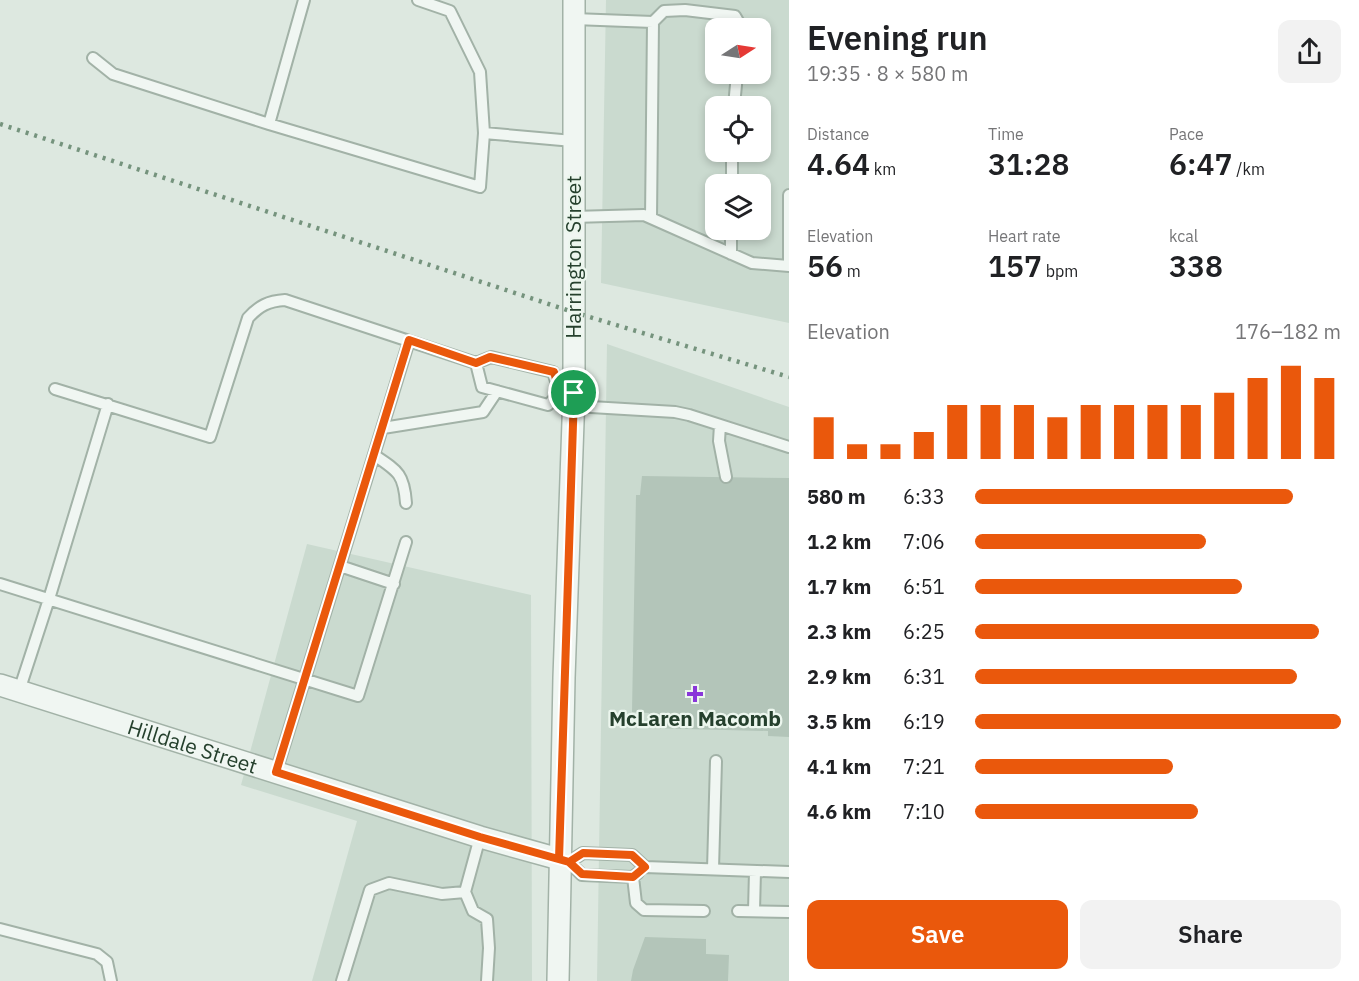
<!DOCTYPE html>
<html lang="en">
<head>
<meta charset="utf-8">
<style>
	body { margin:0; font-family:"IBM Plex Sans",sans-serif; background:#f2f2f2; color:#202124; height:100vh; display:flex; flex-direction:column; font-size:22px; white-space:nowrap }
	* { box-sizing:border-box; margin:0 }
	p { font-size:20px; color:#757577 }
	.icon { flex:none; width:33px; height:33px; fill:none; stroke:currentColor; stroke-width:2; stroke-linecap:round; stroke-linejoin:round }
	.map { position:relative; flex:1; overflow:hidden }
	.details { display:flex; flex-direction:column; background:#fff; width:570px }
	.details>* { flex:none }
	.needle { width:39px; rotate:78deg }
	.fabs { position:absolute; left:705px; top:18px; display:grid; gap:12px }
	.fabs a { display:grid; place-items:center; width:66px; height:66px; border-radius:12px; background:#fff; box-shadow:0 3px 9px #0003; font-size:30px }
	.pin { position:absolute; display:grid; place-items:center; width:51px; height:51px; color:#fff; margin:-26px; border:3px solid #fff; border-radius:50%; box-shadow:0 2px 6px #0007 }
	.round { display:grid; place-items:center; flex:none; width:63px; height:63px; border-radius:12px; background:#f2f2f2 }
	.head { display:flex; align-items:center; justify-content:space-between; height:102px; padding:0 18px }
	h1 { font-size:33px; font-weight:600; line-height:45px }
	.figures { display:grid; grid-template-columns:repeat(3,1fr); gap:9px; height:102px; padding:6px 18px }
	.figures div { display:grid; align-content:center }
	.figures b { font-size:30px; font-weight:600 }
	.figures small { font-size:16px; font-weight:400 }
	.figures p { font-size:16px }
	.chart { height:168px; padding:12px 18px }
	.chart p { display:flex; justify-content:space-between }
	.chart svg { width:100%; height:108px; margin-top:6px; stroke:#ea580c; stroke-width:6 }
	.button { display:flex; gap:12px; margin-top:auto; padding:12px 18px }
	.button a { flex:1; height:69px; border-radius:12px; background:#ea580c; color:#fff; font-size:24px; font-weight:600; line-height:69px; text-align:center }
	.button a+a { background:#f2f2f2; color:#202124 }
	ul { padding:0 18px; list-style:none; font-size:20px }
	li { display:grid; grid-template-columns:96px 72px 1fr; align-items:center; height:45px }
	li i { height:15px; border-radius:8px; background:#ea580c }
	main { display:flex; flex:1; min-height:0 }
	.map>svg:first-child { display:block }
</style>
</head>
<body>
<main>
<div class="map">
<svg width="789" height="981" viewBox="0 0 789 981">
	<rect width="100%" height="100%" fill="#dde8e0"/>
	<path fill="#cadacf" fill-rule="evenodd" d="M606 0H789V323L601 283ZM716 28H760V74H716ZM716 106H760V152H716ZM716 184H760V230H716Z
		M607 344 789 407V981H597Z
		M307 544 531 595 532 981H312L357 821 241 785Z"/>
	<path fill="#b3c5b9" d="M642 476 789 478V737L768 736V731L648 728 649 713 632 712 636 495H640Z
		M645 937 706 939V954L729 955 728 981H631L633 970Z"/>
	<g fill="none" stroke-linecap="round" stroke-linejoin="round">
		<g stroke="#a2b2a7" stroke-width="14">
			<path id="lane" d="M304 0 269 124 480 187 484 133 480 72 450 11 418 0
				M574 19 653 22
				M93 58 113 74 269 124
				M734 106 737 74
				M484 133 573 141
				M732 184V152
				M573 217 644 215 752 263 789 266
				M651 218 653 22 664 11 685 10 735 16 742 28
				M731 254V230
				M789 266V195
				M476 363 482 387 548 405 560 393H566
				M55 389 210 437 248 318C259 306 268 301 285 300L409 341
				M574 406 675 412 689 415 789 447
				M720 425 719 441 726 477
				M383 428 483 412 497 391
				M374 455C398 471 404 474 406 503
				M340 566 394 584
				M0 584 358 696 406 542
				M19 691 49 599 108 404
				M276 772 409 341 476 363 491 357 553 372 560 393
				M480 837 465 892 473 911 487 919 489 948 487 981
				M564 861 569 862 582 875 633 877 638 873
				M569 862 583 853 632 855 645 867 789 872
				M713 869 716 761
				M633 877 636 903 644 910 704 911
				M738 911 789 912
				M754 911 755 871
				M0 929 97 954 107 962 111 981
				M342 981 370 890 389 883 442 894 465 892"/>
		</g>
		<g stroke="#a2b2a7" stroke-width="24">
			<g id="street">
				<path id="s1" d="M0 685 480 837 559 859"/>
				<path d="M558 981 564 678 574 393V0"/>
			</g>
		</g>
		<use href="#lane" stroke="#f0f6f2" stroke-width="10"/>
		<use href="#street" stroke="#f0f6f2" stroke-width="21"/>
		<path stroke="#75937d" stroke-width="4.5" stroke-dasharray="3 6" stroke-linecap="butt" d="M0 124 573 312 789 377"/>
	</g>
	<g fill="none" stroke-linecap="round" stroke-linejoin="round">
		<g stroke="#fff" stroke-width="12">
			<path id="route" d="M574 393H560L554 372 490 357 476 363 409 340 276 772 480 837 569 862 582 874 633 877 645 867 632 855 583 853 569 862 559 859 574 393"/>
		</g>
		<use href="#route" stroke="#ea580c" stroke-width="8"/>
	</g>
	<path fill="#8936d9" stroke="#ecf6ee" stroke-width="2" d="M692 685h6v6h6v6h-6v6h-6v-6h-6v-6h6z"/>
	<g text-anchor="middle" dominant-baseline="central" stroke-width="4.5" stroke-linejoin="round" paint-order="stroke">
		<g font-size="21" fill="#25402d" stroke="#ecf6ee">
			<text transform="translate(573 257) rotate(-90)">Harrington Street</text>
			<text stroke="none"><textPath href="#s1" startOffset="202">Hilldale Street</textPath></text>
		</g>
		<g font-size="21" font-weight="bold" fill="#25402d" stroke="#ecf6ee">
			<text x="695" y="718">McLaren Macomb</text>
		</g>
	</g>
</svg>
<div class="fabs">
<a><svg class="needle" viewBox="-14 -14 28 28"><path d="M0-13l5 13h-10z" fill="#e53935"/><path d="M0 13l5-13h-10z" fill="#757577"/></svg></a>
<a><svg class="icon" aria-label="locate" viewBox="0 0 24 24"><circle cx="12" cy="12" r="6"/><path d="M12 2v4M12 18v4M2 12h4M18 12h4"/></svg></a>
<a><svg class="icon" aria-label="layers" viewBox="0 0 24 24"><path d="M12 4l9 5-9 5-9-5zM3 14l9 5 9-5"/></svg></a>
</div>
<div class="pin" style="left:574px;top:393px;background:#1e9e55"><svg class="icon" aria-label="arrive" viewBox="0 0 24 24"><path d="M6 21V4h12l-3 4 3 4H6"/></svg></div>
</div>
<section class="details">
<div class="head"><div><h1>Evening run</h1><p>19:35 · 8 × 580 m</p></div><a class="round"><svg class="icon" aria-label="share" viewBox="0 0 24 24"><path d="M12 15V3M7 8l5-5 5 5M5 13v7h14v-7"/></svg></a></div>
<div class="figures">
<div><p>Distance</p><b>4.64<small> km</small></b></div>
<div><p>Time</p><b>31:28</b></div>
<div><p>Pace</p><b>6:47<small> /km</small></b></div>
</div>
<div class="figures">
<div><p>Elevation</p><b>56<small> m</small></b></div>
<div><p>Heart rate</p><b>157<small> bpm</small></b></div>
<div><p>kcal</p><b>338</b></div>
</div>
<div class="chart"><p><span>Elevation</span>176–182 m</p>
<svg viewBox="0 0 160 44" preserveAspectRatio="none"><path d="M5 44V27M15 44V38M25 44V38M35 44V33M45 44V22M55 44V22M65 44V22M75 44V27M85 44V22M95 44V22M105 44V22M115 44V22M125 44V17M135 44V11M145 44V6M155 44V11"/></svg>
</div>
<ul>
<li><b>580 m</b>6:33<i style="width:87%"></i></li>
<li><b>1.2 km</b>7:06<i style="width:63%"></i></li>
<li><b>1.7 km</b>6:51<i style="width:73%"></i></li>
<li><b>2.3 km</b>6:25<i style="width:94%"></i></li>
<li><b>2.9 km</b>6:31<i style="width:88%"></i></li>
<li><b>3.5 km</b>6:19<i style="width:100%"></i></li>
<li><b>4.1 km</b>7:21<i style="width:54%"></i></li>
<li><b>4.6 km</b>7:10<i style="width:61%"></i></li>
</ul>
<div class="button"><a>Save</a><a>Share</a></div>
</section>
</main>
</body>
</html>
